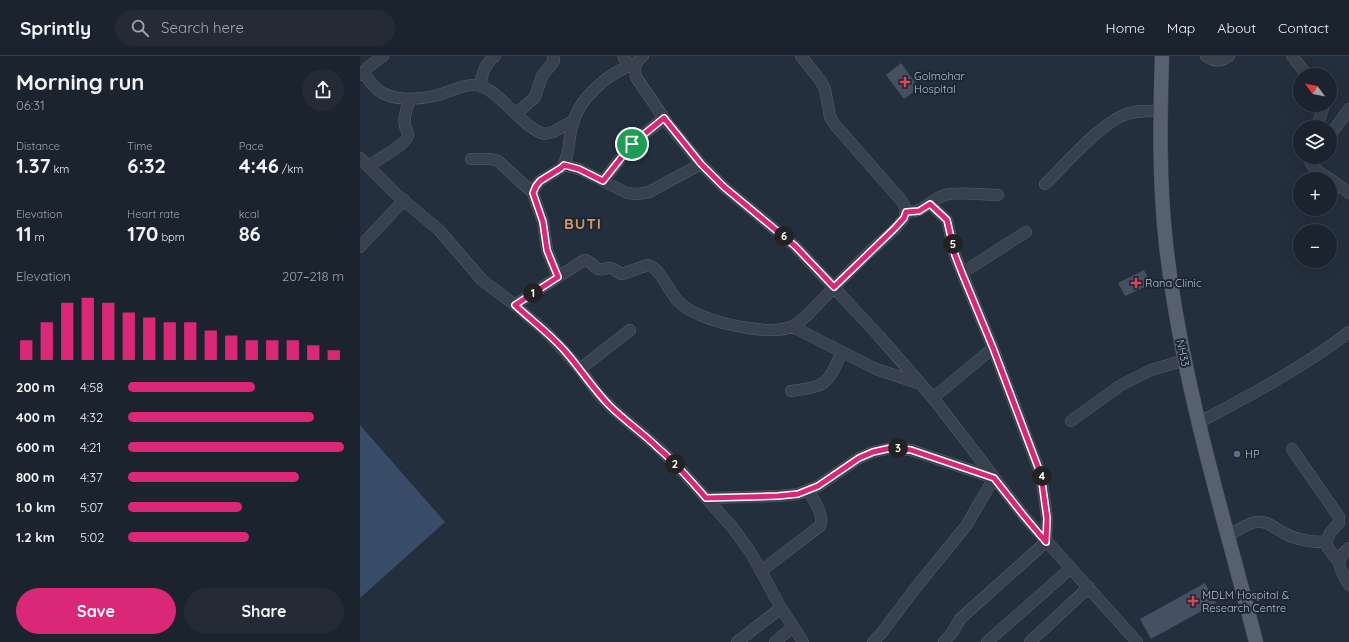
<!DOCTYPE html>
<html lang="en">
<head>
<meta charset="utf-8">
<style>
	body { margin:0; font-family:Quicksand,sans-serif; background:#242b36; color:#f1f3f6; height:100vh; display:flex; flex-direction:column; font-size:15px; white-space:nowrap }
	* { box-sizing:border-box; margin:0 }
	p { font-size:13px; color:#a0a4aa }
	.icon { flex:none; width:22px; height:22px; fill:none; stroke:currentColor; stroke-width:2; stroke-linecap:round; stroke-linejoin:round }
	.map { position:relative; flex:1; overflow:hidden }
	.sheet { display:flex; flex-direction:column; background:#1b232e; width:360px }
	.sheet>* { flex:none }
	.needle { width:26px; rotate:302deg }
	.fabs { position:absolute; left:933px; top:12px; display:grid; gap:8px }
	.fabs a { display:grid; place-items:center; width:44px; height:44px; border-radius:50%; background:#1b232e; box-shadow:0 4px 16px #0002,0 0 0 1px #39404a; font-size:20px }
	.pin { position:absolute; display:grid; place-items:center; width:34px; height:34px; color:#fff; margin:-17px; border:2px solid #fff; border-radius:50%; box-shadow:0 1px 4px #0007 }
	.km { position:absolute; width:20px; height:20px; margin:-10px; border-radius:50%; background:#222; color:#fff; font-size:11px; line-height:20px; text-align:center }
	.round { display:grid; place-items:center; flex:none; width:42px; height:42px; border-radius:21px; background:#242b36 }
	.overview { display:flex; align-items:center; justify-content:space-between; height:68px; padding:0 16px }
	h1 { font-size:22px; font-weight:700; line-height:30px }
	.figures { display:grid; grid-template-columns:repeat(3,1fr); gap:6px; height:68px; padding:4px 16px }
	.figures div { display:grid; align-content:center }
	.figures b { font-size:20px; font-weight:700 }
	.figures small { font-size:11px; font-weight:400 }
	.figures p { font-size:11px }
	.chart { height:112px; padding:8px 16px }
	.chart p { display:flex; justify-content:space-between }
	.chart svg { width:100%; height:72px; margin-top:4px; stroke:#db2777; stroke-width:6 }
	.action { display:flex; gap:8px; margin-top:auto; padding:8px 16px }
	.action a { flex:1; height:46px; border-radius:24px; background:#db2777; color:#fff; font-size:16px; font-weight:700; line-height:46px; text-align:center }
	.action a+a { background:#242b36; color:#f1f3f6 }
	ul { padding:0 16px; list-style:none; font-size:13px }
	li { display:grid; grid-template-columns:64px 48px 1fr; align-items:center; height:30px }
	li i { height:10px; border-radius:5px; background:#db2777 }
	header { display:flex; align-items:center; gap:24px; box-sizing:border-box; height:56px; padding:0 20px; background:#1b232e; border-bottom:1px solid #39404a }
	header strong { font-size:19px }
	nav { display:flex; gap:22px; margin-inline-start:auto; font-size:14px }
	.search { width:280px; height:36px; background:#242b36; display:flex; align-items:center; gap:10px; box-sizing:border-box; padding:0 14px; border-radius:22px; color:#a0a4aa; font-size:15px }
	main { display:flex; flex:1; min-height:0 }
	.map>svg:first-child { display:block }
</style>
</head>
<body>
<header>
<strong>Sprintly</strong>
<div class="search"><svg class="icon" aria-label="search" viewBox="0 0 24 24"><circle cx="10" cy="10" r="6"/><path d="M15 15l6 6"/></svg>Search here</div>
<nav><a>Home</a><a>Map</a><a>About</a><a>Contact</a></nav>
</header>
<main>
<section class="sheet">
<div class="overview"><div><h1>Morning run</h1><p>06:31</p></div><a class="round"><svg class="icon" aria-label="share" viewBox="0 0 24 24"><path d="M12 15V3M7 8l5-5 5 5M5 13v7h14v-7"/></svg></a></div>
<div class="figures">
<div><p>Distance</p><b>1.37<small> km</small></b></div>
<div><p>Time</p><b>6:32</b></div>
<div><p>Pace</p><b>4:46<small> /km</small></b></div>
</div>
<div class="figures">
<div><p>Elevation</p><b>11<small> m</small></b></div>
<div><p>Heart rate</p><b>170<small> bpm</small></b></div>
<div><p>kcal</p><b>86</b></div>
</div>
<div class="chart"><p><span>Elevation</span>207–218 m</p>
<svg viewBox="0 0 160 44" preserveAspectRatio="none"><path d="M5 44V32M15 44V21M25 44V9M35 44V6M45 44V9M55 44V15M65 44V18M75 44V21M85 44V21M95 44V26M105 44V29M115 44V32M125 44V32M135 44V32M145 44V35M155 44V38"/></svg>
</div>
<ul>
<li><b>200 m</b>4:58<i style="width:59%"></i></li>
<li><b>400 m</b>4:32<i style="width:86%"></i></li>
<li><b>600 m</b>4:21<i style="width:100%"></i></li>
<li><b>800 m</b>4:37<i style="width:79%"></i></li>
<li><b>1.0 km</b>5:07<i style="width:53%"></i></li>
<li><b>1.2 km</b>5:02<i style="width:56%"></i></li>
</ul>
<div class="action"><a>Save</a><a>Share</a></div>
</section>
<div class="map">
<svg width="989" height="586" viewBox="0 0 989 586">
	<rect width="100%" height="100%" fill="#242f3e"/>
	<path fill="#394c67" d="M0 369 85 466 0 542Z"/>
	<path fill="#455162" d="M541 7 559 32 544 43 526 19Z
		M784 214 791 228 765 240 758 227Z
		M845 527 856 547 791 583 780 563Z"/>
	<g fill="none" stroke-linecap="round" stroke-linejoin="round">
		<g stroke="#565f6c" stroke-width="12">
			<path id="minor" d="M263 0 269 10
				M283 0C275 6 274 11 276 21L308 68 341 108 364 131 435 190 519 280 573 342 664 460 777 586
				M846 0C855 6 860 6 869 0
				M932 0 947 19
				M0 18 6 20C9 24 13 30 18 34 32 45 57 44 74 40 86 38 101 29 112 29 136 27 159 70 184 78L193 76 213 65
				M2 18 7 12 23 0
				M120 30C122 18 125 7 135 0
				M156 58 174 42 176 38 182 20 194 5 193 0
				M957 71 964 49
				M970 79 989 53
				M949 101C951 113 961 117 970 123
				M0 102 36 138 79 174 122 224 155 249 185 275 202 293 220 313 239 339 253 353 299 392 321 414 373 472 391 497 421 552 443 586
				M111 103H131L138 105 173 137
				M204 109 219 113 267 137 278 138 289 136 341 108
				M8 110C15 105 48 88 48 79 48 77 46 73 45 70 43 61 47 52 50 43
				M970 123 989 137
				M243 125 272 88 304 62
				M685 128C705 109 739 69 764 59 775 54 789 55 801 55
				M570 148 587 164 595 199 602 217 633 292 681 419 687 462 686 486 600 563 592 577 584 586
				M546 156C563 157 570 144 585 139 597 135 624 139 638 139
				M0 191 44 144
				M602 217 666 176
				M198 221 224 204C232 205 232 210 238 213 243 215 246 211 251 212 255 213 258 217 262 218L288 209C301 213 308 235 318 245 333 261 368 269 388 272 400 274 423 276 433 270 443 265 451 255 458 248 473 232 489 216 505 200 515 190 537 174 544 162 548 155 545 149 540 143L476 70 470 61 465 33 460 24 441 0
				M155 249 198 221 187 194 183 166 173 137 176 130 180 125 201 112C210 101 208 84 212 71 218 42 249 16 275 8
				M433 271 516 313 561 328
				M220 313 270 274
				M431 335C467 330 467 329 482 296
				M573 342 633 292
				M711 365 761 329 791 314 825 304
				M838 367C890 339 943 312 989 276
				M932 393 979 461V467L970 477 966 486 968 492 979 506
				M346 442 418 440 438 438 458 430 499 402 513 396 531 392 551 394 634 422 606 470 557 530 520 579 513 586
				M868 480C876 475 886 468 895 466 907 464 914 472 924 477 936 484 953 486 966 486
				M989 492C972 505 981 514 989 529
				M401 515 460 470C465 458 453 444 448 434
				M377 586 421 552
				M415 586 433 571
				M627 586 711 512
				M670 586 729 531"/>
		</g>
		<g stroke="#414a57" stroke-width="15">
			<path id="major" d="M802 0C800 63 799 125 806 188 821 323 862 454 896 586"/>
		</g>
		<use href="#minor" stroke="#38414e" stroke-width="11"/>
		<use href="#major" stroke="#56606e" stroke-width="14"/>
	</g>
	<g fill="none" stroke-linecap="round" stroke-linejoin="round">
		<g stroke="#fff" stroke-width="8">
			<path id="route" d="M304 62 341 108 364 131 435 190 474 231 535 172 544 162 546 156 559 155 570 148 587 164 595 199 602 217 633 292 681 419 687 462 686 486 664 460 634 422 551 394 531 392 513 396 499 402 458 430 438 438 418 440 346 442C331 425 316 407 298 392 283 377 265 365 250 350 233 333 220 312 204 294 189 277 171 264 155 249L198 221 187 194 183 166 173 137 176 130 180 125 201 112 204 109 219 113 243 125 272 88Z"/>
		</g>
		<use href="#route" stroke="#db2777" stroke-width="5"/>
	</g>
	<g fill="#e0444e" stroke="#1d2633" stroke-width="1.5">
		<path d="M543 20h4v4h4v4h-4v4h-4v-4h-4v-4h4z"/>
		<path d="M774 221h4v4h4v4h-4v4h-4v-4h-4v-4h4z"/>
		<path d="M831 539h4v4h4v4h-4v4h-4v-4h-4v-4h4z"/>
	</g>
	<circle fill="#5c6f8a" stroke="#1d2633" stroke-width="1.5" cx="877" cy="398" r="4"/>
	<g text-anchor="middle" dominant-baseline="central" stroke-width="4" stroke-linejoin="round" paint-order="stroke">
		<g font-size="11" fill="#b4bcc9" stroke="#1d2633" text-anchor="start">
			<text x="554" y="20">Golmohar<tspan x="554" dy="13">Hospital</tspan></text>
			<text x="785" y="227">Rana Clinic</text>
			<text x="885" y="398">HP</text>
			<text x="842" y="539">MDLM Hospital &amp;<tspan x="842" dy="13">Research Centre</tspan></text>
		</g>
		<g font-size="11" fill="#b4bcc9" stroke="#1d2633">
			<text transform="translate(823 297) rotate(78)">NH33</text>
		</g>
		<g font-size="15" font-weight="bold" letter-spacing="1" fill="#d59563" stroke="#1d2633">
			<text x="223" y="167">BUTI</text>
		</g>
	</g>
</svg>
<div class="fabs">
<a><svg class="needle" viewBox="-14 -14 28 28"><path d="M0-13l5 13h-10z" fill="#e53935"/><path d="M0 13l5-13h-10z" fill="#a0a4aa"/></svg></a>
<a><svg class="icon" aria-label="layers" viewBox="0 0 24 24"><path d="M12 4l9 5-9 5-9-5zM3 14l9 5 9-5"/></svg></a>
<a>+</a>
<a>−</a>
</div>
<div class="pin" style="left:272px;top:88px;background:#1e9e55"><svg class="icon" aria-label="arrive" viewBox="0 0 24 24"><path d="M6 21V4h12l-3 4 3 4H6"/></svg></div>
<b class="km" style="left:173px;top:237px">1</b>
<b class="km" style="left:315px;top:408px">2</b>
<b class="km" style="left:538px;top:392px">3</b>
<b class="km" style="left:682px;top:420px">4</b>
<b class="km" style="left:593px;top:188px">5</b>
<b class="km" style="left:424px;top:180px">6</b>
</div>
</main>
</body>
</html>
